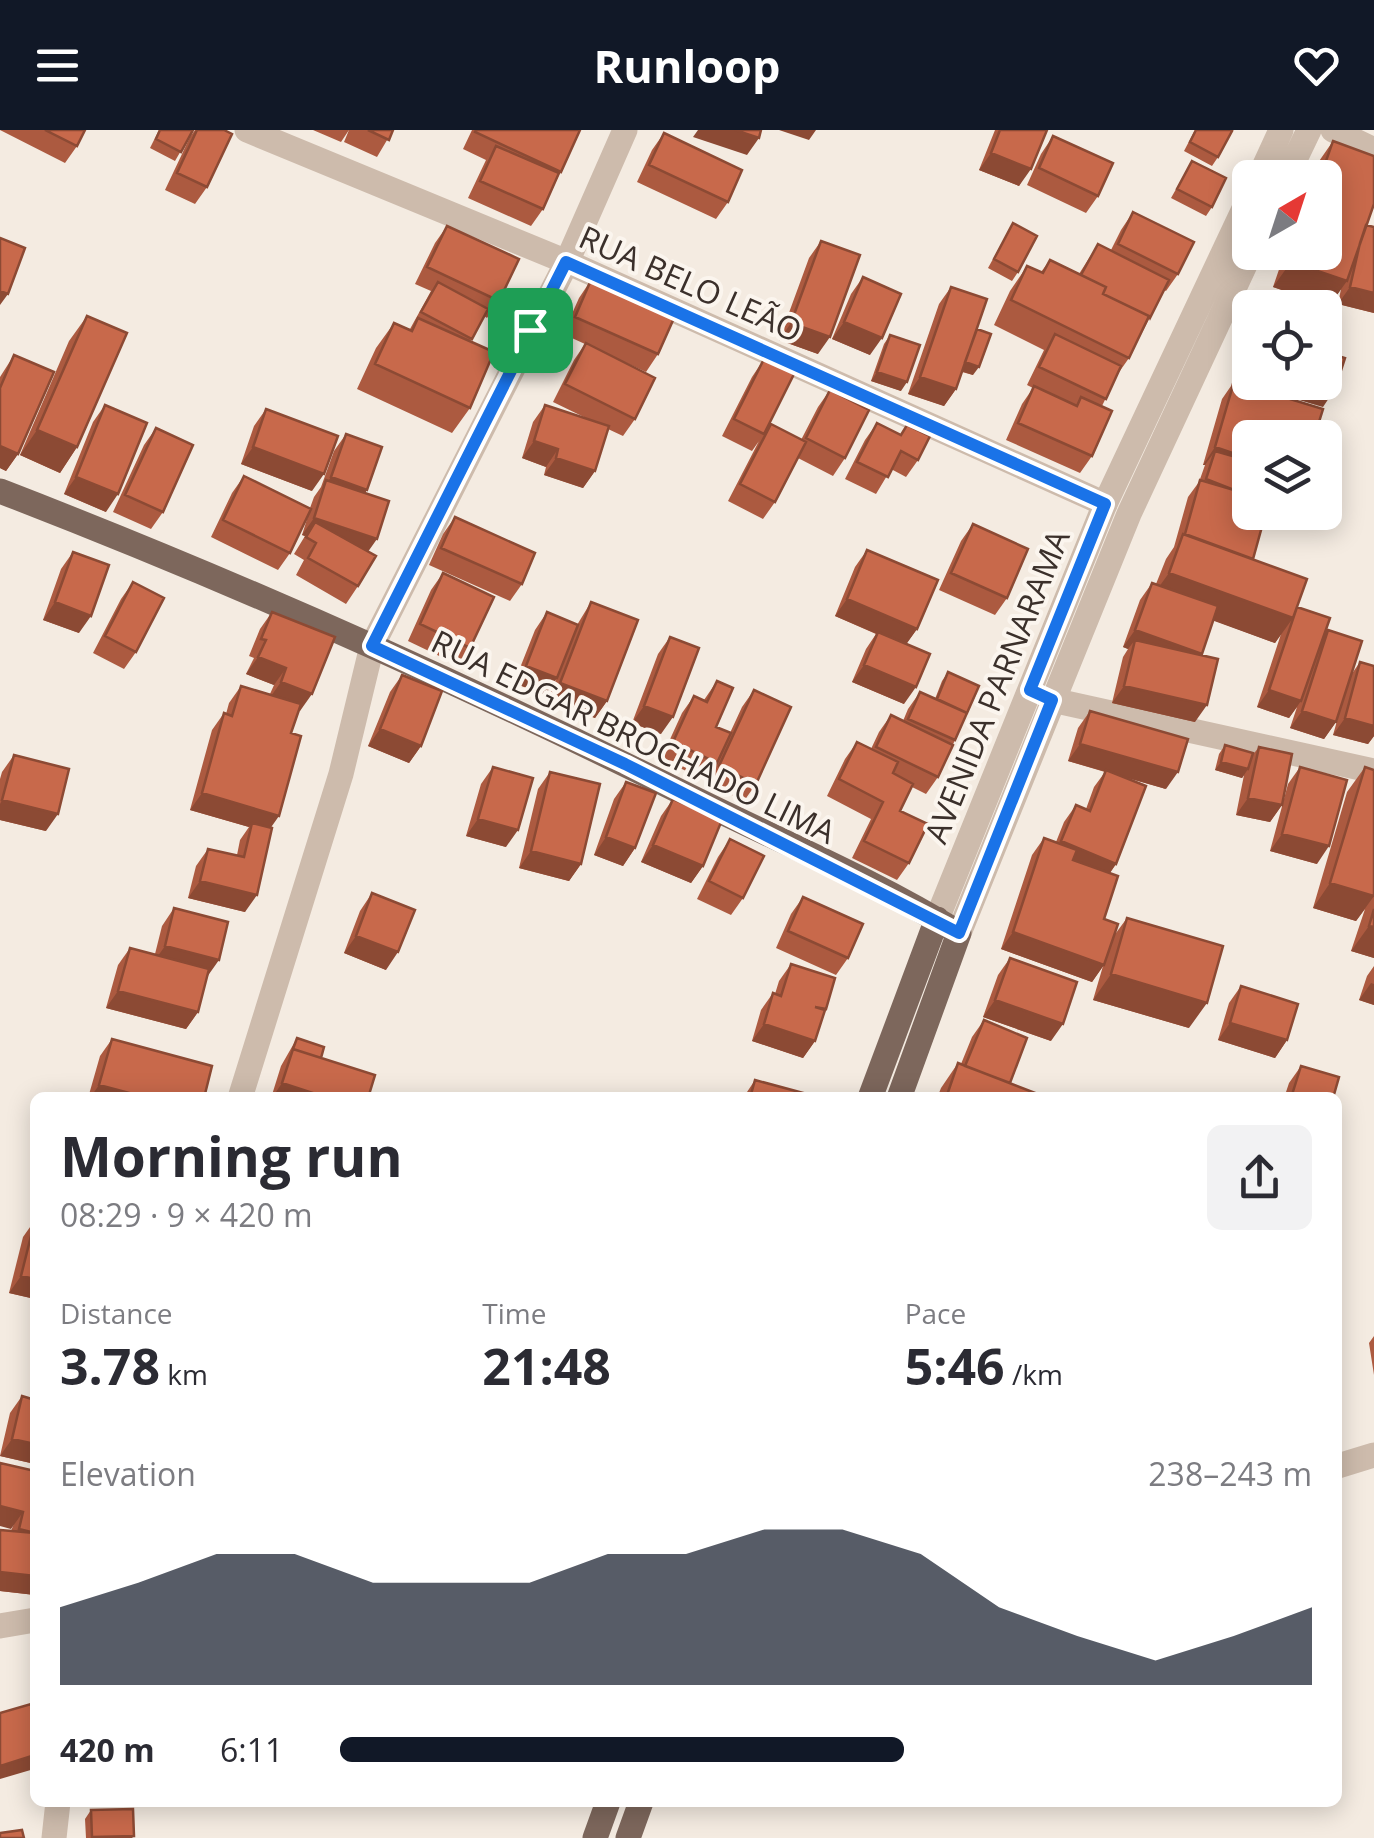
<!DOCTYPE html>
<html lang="en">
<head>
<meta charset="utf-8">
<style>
	body { margin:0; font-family:"Open Sans",sans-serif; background:#f2f2f3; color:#2b2b33; height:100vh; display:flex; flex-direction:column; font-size:38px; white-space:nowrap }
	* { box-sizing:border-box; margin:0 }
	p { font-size:32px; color:#7c7c81 }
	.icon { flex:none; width:55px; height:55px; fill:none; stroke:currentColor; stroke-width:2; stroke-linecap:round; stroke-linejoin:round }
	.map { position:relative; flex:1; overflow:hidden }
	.details { position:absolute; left:30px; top:962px; width:1312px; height:715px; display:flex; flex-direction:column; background:#fff; border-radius:15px; box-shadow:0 5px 25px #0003 }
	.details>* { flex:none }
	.needle { width:65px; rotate:39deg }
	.tools { position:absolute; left:1232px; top:30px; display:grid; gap:20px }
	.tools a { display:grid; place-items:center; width:110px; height:110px; border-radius:15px; background:#fff; box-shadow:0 5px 25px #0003; font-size:50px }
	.pin { position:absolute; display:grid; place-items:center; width:85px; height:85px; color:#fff; margin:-42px; border-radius:20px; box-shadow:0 5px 15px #0006 }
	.round { display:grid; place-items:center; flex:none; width:105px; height:105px; border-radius:15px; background:#f2f2f3 }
	.headline { display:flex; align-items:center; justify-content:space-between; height:170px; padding:0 30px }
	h1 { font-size:55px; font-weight:700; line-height:75px }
	.figures { display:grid; grid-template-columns:repeat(3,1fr); gap:15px; height:170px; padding:10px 30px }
	.figures div { display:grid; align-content:center }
	.figures b { font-size:50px; font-weight:700 }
	.figures small { font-size:28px; font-weight:400 }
	.figures p { font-size:28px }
	.chart { height:280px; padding:20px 30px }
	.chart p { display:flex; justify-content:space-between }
	.chart svg { width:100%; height:180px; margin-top:10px; fill:#111827; opacity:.7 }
	ul { padding:0 30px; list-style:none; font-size:32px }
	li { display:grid; grid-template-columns:160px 120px 1fr; align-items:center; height:75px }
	li i { height:25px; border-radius:12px; background:#111827 }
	header { display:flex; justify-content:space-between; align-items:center; height:130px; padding:0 30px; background:#111827; color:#fff; font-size:45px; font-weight:700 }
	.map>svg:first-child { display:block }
</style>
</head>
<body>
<header><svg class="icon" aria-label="menu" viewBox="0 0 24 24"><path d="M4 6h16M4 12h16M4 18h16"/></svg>Runloop<svg class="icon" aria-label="heart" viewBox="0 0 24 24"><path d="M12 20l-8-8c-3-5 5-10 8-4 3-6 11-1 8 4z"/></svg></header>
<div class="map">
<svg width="1374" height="1708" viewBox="0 0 1374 1708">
	<rect width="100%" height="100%" fill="#f4ebe1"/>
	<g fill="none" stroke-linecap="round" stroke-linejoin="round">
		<path stroke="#cdbbac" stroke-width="25" d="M247 0 567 132 1105 374
			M1333 0 1374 20
			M1052 570 1374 641
			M240 968 341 644 372 516 567 132 625 0
			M1338 1336 1374 1325
			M0 1496 35 1490
			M54 1708 58 1672"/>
		<path stroke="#cdbbac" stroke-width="25" d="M1259 48 1281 0
			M1286 48 1309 0
			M937 789 1105 374 1250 66
			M959 803 1129 384 1251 122"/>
		<path stroke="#7d675c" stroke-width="25" d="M0 361C236 452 468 556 695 669 782 712 875 751 959 803L899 968
			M870 968 937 789
			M595 1708 608 1672
			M628 1708 641 1672"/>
	</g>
	<path fill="#ac5a40" d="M0 0H85L77 16 65 33Z
		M159 0H193L175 31 150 18Z
		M195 0H224L207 57 195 74 165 60 190 7Z
		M313 0H393L377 27 344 12 349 0 341 12Z
		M472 0H580L543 79 531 96 468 68 486 30 463 19Z
		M995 0H1047L1019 56 979 40Z
		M1195 0H1230L1218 27 1212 36 1184 21Z
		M664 3 728 72 716 89 637 52 652 20Z
		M1053 6 1098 66 1086 83 1027 55 1041 24Z
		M1333 11 1366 95 1374 97V183L1338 174 1341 159 1329 176 1273 157 1285 122H1325V48H1312L1315 37Z
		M1192 31 1212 77 1206 86 1171 68Z
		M1133 82 1178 144 1166 161 1164 160 1129 228 1117 245 1102 276 1092 326 1080 343 1006 310 1022 274 1033 258 1027 255 1044 220 994 195 1010 161 1027 136 1041 142 1050 130 1079 144 1098 114 1111 120 1121 100Z
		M1013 93 1018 142 1012 151 988 138Z
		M447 96 499 171 487 188 484 186 470 211V278L452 303 357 259 376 218 394 193 410 199 431 161 415 154 435 113Z
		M821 111 818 224 779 210 809 128Z
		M863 147 870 225 832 209 851 164Z
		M591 150 658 224 646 242 622 231 635 289 623 306 608 299 595 341 583 358 544 345 546 337 522 328 533 292 545 275 588 289 553 272 574 230 585 214 563 204 579 168Z
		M951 157 977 199 973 245 962 242 956 259 944 276 908 264 939 174Z
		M87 186 77 317 60 343 20 325 69 211Z
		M890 205 901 261 871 251 884 214Z
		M1250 206V252L1323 277 1291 267 1250 308 1253 429 1324 505 1328 500 1351 545 1360 532 1374 536V606L1368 614 1333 605 1339 584 1336 592 1324 609 1290 598 1297 577 1289 588 1257 577 1281 504 1275 513 1213 490 1201 525 1195 592 1112 573 1123 527 1128 519 1123 517 1140 470 1152 453 1156 454 1166 429 1174 417 1188 367 1199 352 1205 335H1203L1222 269 1231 256 1242 218Z
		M14 225 18 324 6 341 0 338V247Z
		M764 229V304L752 321 722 306 752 247Z
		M830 260 845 328 833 346 798 328 775 372 763 389 728 371 759 311 771 294 801 310 818 277Z
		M105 275 106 382 64 364 93 292Z
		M266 279 312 361 241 334 254 296Z
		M877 293 900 305 907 295 918 330 906 347 891 339 876 364 845 349 865 310Z
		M156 298 163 382 151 399 113 382 144 315Z
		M346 304 367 360 365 363 368 421 358 456 346 474 296 445 304 430 294 424 305 406 302 405 308 386 290 423 278 440 211 407 232 363 244 346 310 378 314 367 321 357 334 321Z
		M455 387 522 454 510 471 429 435 443 404Z
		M973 394 1007 468 995 485 939 460 961 411Z
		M867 420 917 499 906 514 904 574 852 552 866 519 876 504 835 486 855 437Z
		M73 422 79 503 43 490 61 439Z
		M443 443 470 518 458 535 408 511 431 460Z
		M133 452 136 522 124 539 93 523 121 469Z
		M591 472 607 571 595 588 548 570 556 549 545 565 514 553 535 500 547 482 577 495Z
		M272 482 300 581H298L291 603 271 698 245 782 188 768 196 736 208 719 237 725 240 710 249 697 190 680 212 600 224 583 226 584 229 573 241 556 270 564 274 555 246 544 254 528 249 526 260 499Z
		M670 507 661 604 632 593 658 524Z
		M948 542 955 610 938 647 926 664 912 657 900 681 909 733 897 750 852 728 871 689 827 666 845 629 857 612 871 619 879 602 891 585 903 591 908 579 920 562 935 569 942 551Z
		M402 545 421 616 409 633 368 616 390 562Z
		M717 551 716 597 730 603 742 577 754 560 756 654 744 671 707 653 713 640 705 650 661 629 682 583 694 566 704 570Z
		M1090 581 1166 659 1128 648 1116 734 1110 743 1104 789 1113 807 1127 788 1189 898 1093 870 1103 836 1092 852 1001 819 1032 725 1044 708 1056 712 1064 692 1076 675 1086 679 1094 657 1105 642 1068 631 1078 598Z
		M1225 615 1251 627 1259 617 1282 675 1270 692 1236 685 1244 645 1242 648 1215 640 1219 624Z
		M14 625 46 701 0 690V649L2 642Z
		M493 637 506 717 466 706 481 654Z
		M1300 637 1317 734 1270 721 1288 654Z
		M1365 637 1374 640V828L1351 821 1365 779 1356 791 1313 778 1347 662Z
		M550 642 581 734 569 751 519 738 538 659Z
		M626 652 635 718 623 736 594 725 614 669Z
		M673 669 703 736 691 753 641 732 661 686Z
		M730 709 743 768 731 785 697 769 718 727Z
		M372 763 386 840 344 823 360 781Z
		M803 767 848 828 836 845 776 818 791 784Z
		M174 778 207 847 198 882 186 899 106 878 118 835 130 818 155 824 162 796Z
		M1010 828 1051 911 983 887 998 845Z
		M791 834 825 881 815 911 803 928 752 911 761 880 773 863 775 864 779 851Z
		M1374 836V875L1359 870 1367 846Z
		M1241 856 1287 910 1275 928 1218 910 1229 873Z
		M984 890 1010 953 1048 968H937L941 958 958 933 961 934 972 907Z
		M297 908 321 928 368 968H271L281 936Z
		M112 909 204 968H88L100 926Z
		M1301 936 1333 968H1284L1289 953Z
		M755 950 750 968H743Z
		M35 1090V1169L9 1163 23 1107Z
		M1374 1206V1245L1369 1213Z
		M22 1266 35 1334 0 1326 10 1283Z
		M35 1341V1465L0 1461V1400L11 1401Z
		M91 1680 132 1708H86L85 1689Z"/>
	<path fill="#8c4a34" d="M698 0H735L759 8 747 25 693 7Z
		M779 0H816L809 10Z
		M991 23 1031 39 1019 56 979 40Z
		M1291 132 1347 151 1329 176 1273 157Z
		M1350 157 1374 163V183L1338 174Z
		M0 161 8 164 0 175Z
		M844 192 882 208 870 225 832 209Z
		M791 193 830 207 818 224 779 210Z
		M964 232 979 237 973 245 958 240Z
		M1245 232 1250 234V252H1312L1335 259 1323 277 1236 251 1239 242 1233 250Z
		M877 242 907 252 901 261 871 251Z
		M920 247 956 259 944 276 908 264Z
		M37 300 77 317 60 343 20 325Z
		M534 311 558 319 546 337 522 328Z
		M0 316 18 324 6 341 0 338Z
		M253 317 324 344 312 361 241 334Z
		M1215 317 1250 329V350L1215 321 1205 335H1203Z
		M556 328 595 341 583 358 544 345Z
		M76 347 118 364 106 382 64 364Z
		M331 347 367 360 355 377 324 357Z
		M314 388 377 409 365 426 315 392 305 406 302 405Z
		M1169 443 1293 488 1275 513 1151 468Z
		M847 469 917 499 905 516 835 486Z
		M55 472 91 486 79 503 43 490Z
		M1135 500 1202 524 1190 541 1135 510 1128 519 1123 517Z
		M258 527 286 538 274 555 246 544Z
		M864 535 916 557 904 574 852 552Z
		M526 536 557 548 545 565 514 553Z
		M281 552 312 564 300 581 269 569Z
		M560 553 607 571 595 588 548 570Z
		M1124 556 1207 575 1195 592 1112 573Z
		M1269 560 1301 571 1289 588 1257 577Z
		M644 576 673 587 661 604 632 593Z
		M1302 581 1336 592 1324 609 1290 598Z
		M1345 588 1374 596V606L1368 614 1333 605Z
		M380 599 421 616 409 633 368 616Z
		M1080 614 1178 642 1166 659 1068 631Z
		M1221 632 1248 639 1242 648 1215 640Z
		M202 663 279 686 267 703 252 693 249 697 190 680Z
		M1248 668 1282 675 1270 692 1236 685Z
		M2 670 58 684 46 701 0 690V674Z
		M478 689 518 700 506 717 466 706Z
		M1282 704 1329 716 1317 734 1270 721Z
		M606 707 635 718 623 736 594 725Z
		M1061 711 1116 734 1104 751 1049 728Z
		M653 715 703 736 691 753 641 732Z
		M531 721 581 734 569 751 519 738Z
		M200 751 257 765 245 782 188 768Z
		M1330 753 1374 766 1356 791 1313 778Z
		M1369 796 1374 797V828L1351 821Z
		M1013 802 1104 835 1092 852 1001 819Z
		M356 806 398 822 386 840 344 823Z
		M165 816 219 830 207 847 153 833Z
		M1111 844 1207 873 1189 898 1093 870Z
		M1371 853 1374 854V875L1359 870Z
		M118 861 198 882 186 899 106 878Z
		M995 870 1063 894 1051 911 983 887Z
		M1230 893 1287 910 1275 928 1218 910Z
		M764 894 815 911 803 928 752 911Z
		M282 953 328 968H286L288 961 284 968H272Z
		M99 955 129 963 126 968H90Z
		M21 1146 35 1149V1169L9 1163Z
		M12 1309 35 1314V1334L0 1326Z
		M0 1376 23 1382 11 1399 0 1396Z
		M0 1442 35 1446V1465L0 1461Z
		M35 1625 34 1639 0 1649V1636Z
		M134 1706 132 1708H91L92 1707Z"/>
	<path fill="#c8694b" stroke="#8c4a34" stroke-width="2.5" d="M45 0H85L77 16Z
		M160 0H193L181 22 156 9Z
		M197 0H224L232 4 207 57 177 43Z
		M368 0H393L389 10Z
		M476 0H580L561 42 475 2Z
		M735 0H761L759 8Z
		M1000 0H1047L1031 39 991 23Z
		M1196 0H1230L1232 1 1218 27 1190 12Z
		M664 3 742 40 728 72 649 35Z
		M1053 6 1113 33 1098 66 1039 38Z
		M1333 11 1374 26V74L1347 151 1291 132 1294 122H1325V48H1320Z
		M496 16 559 43 543 79 480 51Z
		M1192 31 1226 48 1212 77 1177 59Z
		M1133 82 1194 112 1178 144 1118 114Z
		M1013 93 1037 106 1018 142 994 129Z
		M1366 95 1374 97V163L1350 157 1360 113Z
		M447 96 519 129 499 171 427 137Z
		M0 108 25 118 8 164 0 161Z
		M821 111 860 125 830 207 791 193Z
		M1098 114 1169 150 1150 188 1149 186 1103 164 1106 157 1081 145Z
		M1050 130 1106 157 1103 164 1149 186 1129 228 1011 170 1027 136 1043 143Z
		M863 147 901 164 882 208 844 192Z
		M591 150 674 188 658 224 575 187Z
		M438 152 488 179 472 209 421 182Z
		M951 157 987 169 956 259 920 247Z
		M87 186 127 203 77 317 37 300Z
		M418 188 494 222 470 278 375 234 394 193 412 201Z
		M977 199 991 204 979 237 965 232Z
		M1055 204 1121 236 1106 269 1039 237Z
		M890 205 920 215 907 252 877 242Z
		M586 213 655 248 635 289 565 254Z
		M1250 214V234L1245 232Z
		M1325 222 1345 228 1335 259 1312 252H1325Z
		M14 225 54 242 18 324 0 316V258Z
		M764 229 794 244 764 304 734 289Z
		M1239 242 1250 245V252H1272L1294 260 1291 269 1235 252Z
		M1234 252 1323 279 1314 308H1250V329L1215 317Z
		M1034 256 1077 276 1081 267 1112 281 1092 326 1018 293Z
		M830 260 869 280 845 328 806 308Z
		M105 275 147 293 118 364 76 347Z
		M545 275 609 296 595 341 556 328 558 319 534 311Z
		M266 279 338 306 324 344 253 317Z
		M877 293 901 305 907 295 930 306 918 330 901 321 888 347 857 332Z
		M771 294 806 312 775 372 740 354Z
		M156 298 193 315 163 382 125 365Z
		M346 304 382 317 367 360 331 347Z
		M1215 321 1250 331V382H1266L1253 429 1185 404 1200 350 1234 360 1206 349Z
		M244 346 311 379 290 423 223 390Z
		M326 350 389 371 377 409 314 388Z
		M455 387 535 423 522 454 441 418Z
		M315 392 376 426 358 456 308 428 316 413 306 407Z
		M973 394 1028 419 1007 468 951 443Z
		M1183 404 1307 449 1293 488 1169 443Z
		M867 420 938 450 917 499 847 469Z
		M73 422 109 435 91 486 55 472Z
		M443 443 494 467 470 518 420 494Z
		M133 452 164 468 136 522 105 506Z
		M1152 453 1218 476 1202 524 1135 500Z
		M591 472 638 490 607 571 560 553Z
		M1297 477 1330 488 1301 571 1269 560Z
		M272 482 335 507 312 564 281 552 286 538 258 527 266 510 261 509Z
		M547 482 578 495 557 548 526 536Z
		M1328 500 1362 511 1336 592 1302 581Z
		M878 502 930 524 916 557 864 535Z
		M670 507 699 518 673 587 644 576Z
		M1135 510 1218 529 1207 575 1124 556Z
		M1360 532 1374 536V596L1345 588Z
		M948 542 979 556 967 583 937 569Z
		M402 545 442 561 421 616 380 599Z
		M717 551 733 558 716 597 731 603 717 633 673 612 694 566 707 572Z
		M241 556 301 574 291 603 301 606 279 686 202 663 224 583 232 586Z
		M754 560 791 577 756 654 719 636Z
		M920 562 967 583 955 610 908 589Z
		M1090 581 1188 609 1178 642 1080 614Z
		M891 585 953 615 938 647 876 617Z
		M857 612 898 632 893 643 913 654 900 681 928 694 909 733 864 711 883 672 839 649Z
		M1225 615 1253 623 1248 639 1221 632Z
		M1259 617 1292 624 1282 675 1248 668Z
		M14 625 69 639 58 684 2 670Z
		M493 637 533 648 518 700 478 689Z
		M1300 637 1347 650 1329 716 1282 704Z
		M1365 637 1374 640V766L1330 753Z
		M1106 640 1146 656 1116 734 1061 711 1076 675 1090 681Z
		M550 642 600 654 581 734 531 721Z
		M626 652 656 663 635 718 606 707Z
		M673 669 722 690 703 736 653 715Z
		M252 693 272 698 257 765 200 751 208 719 244 727Z
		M1044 708 1077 720 1073 730 1118 746 1104 789 1118 794 1104 835 1013 802Z
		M730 709 764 726 743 768 709 751Z
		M372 763 415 780 398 822 356 806Z
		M803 767 863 794 848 828 788 801Z
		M174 778 228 792 219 830 165 816Z
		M1374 779V797L1369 796Z
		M1127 788 1223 816 1207 873 1111 844Z
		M130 818 209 839 198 882 118 861Z
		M1010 828 1077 852 1063 894 995 870Z
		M791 834 835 848 826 879 815 877 825 880 815 911 764 894 773 863 781 866Z
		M1241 856 1298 874 1287 910 1230 893Z
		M984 890 1027 908 1010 953 965 936Z
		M297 908 324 917 321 928 293 919Z
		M112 909 212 936 204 968H128L129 963 99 955Z
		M293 919 375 945 368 968H328L282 953Z
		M958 933 1048 968H946Z
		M1301 936 1339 947 1333 968H1291Z
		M755 950 818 967 750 968Z
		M288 961 308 968H286Z
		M35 1090V1149L21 1146Z
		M22 1266 35 1270V1314L12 1309Z
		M0 1333 35 1341V1403L19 1399 23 1382 0 1376Z
		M0 1400 35 1403V1446L0 1442Z
		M31 1574 35 1586V1625L0 1636V1583Z
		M133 1679 134 1706 92 1707 91 1680Z
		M22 1700 24 1708H0V1703Z"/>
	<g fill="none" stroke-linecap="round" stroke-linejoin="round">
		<g stroke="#fff" stroke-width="20">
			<path id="route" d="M566 132 1105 374 1030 560 1052 570 959 803 625 634 372 516Z"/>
		</g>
		<use href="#route" stroke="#1a73e8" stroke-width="12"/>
	</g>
	<g text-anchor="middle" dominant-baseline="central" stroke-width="8" stroke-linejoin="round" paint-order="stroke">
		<g font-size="32" fill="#3b302b" stroke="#fbf5ee">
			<text transform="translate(691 153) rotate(24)">RUA BELO LEÃO</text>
			<text transform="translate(996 556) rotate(-68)">AVENIDA PARNARAMA</text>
			<text transform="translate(634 606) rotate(26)">RUA EDGAR BROCHADO LIMA</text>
		</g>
	</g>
</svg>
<div class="tools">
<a><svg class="needle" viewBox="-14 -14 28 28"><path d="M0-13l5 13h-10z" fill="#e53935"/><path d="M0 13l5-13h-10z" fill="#7c7c81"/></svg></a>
<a><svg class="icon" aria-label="locate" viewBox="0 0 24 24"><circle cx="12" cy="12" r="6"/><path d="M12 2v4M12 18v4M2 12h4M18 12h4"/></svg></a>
<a><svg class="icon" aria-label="layers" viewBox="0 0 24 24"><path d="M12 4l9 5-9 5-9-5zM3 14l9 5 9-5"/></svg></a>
</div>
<div class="pin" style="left:530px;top:200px;background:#1e9e55"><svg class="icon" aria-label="arrive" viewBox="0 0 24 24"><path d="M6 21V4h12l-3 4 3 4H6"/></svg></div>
<section class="details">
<div class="headline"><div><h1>Morning run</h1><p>08:29 · 9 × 420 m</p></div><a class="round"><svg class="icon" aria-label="share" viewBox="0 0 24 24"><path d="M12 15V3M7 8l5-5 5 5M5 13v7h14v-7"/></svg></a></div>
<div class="figures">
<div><p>Distance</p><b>3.78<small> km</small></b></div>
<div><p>Time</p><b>21:48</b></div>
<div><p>Pace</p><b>5:46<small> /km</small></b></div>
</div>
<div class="chart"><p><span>Elevation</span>238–243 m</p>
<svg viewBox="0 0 160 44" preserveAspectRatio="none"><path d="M0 44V25L10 19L20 12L30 12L40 19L50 19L60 19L70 12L80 12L90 6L100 6L110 12L120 25L130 32L140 38L150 32L160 25V44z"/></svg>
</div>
<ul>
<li><b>420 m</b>6:11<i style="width:58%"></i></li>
</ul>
</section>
</div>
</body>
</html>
